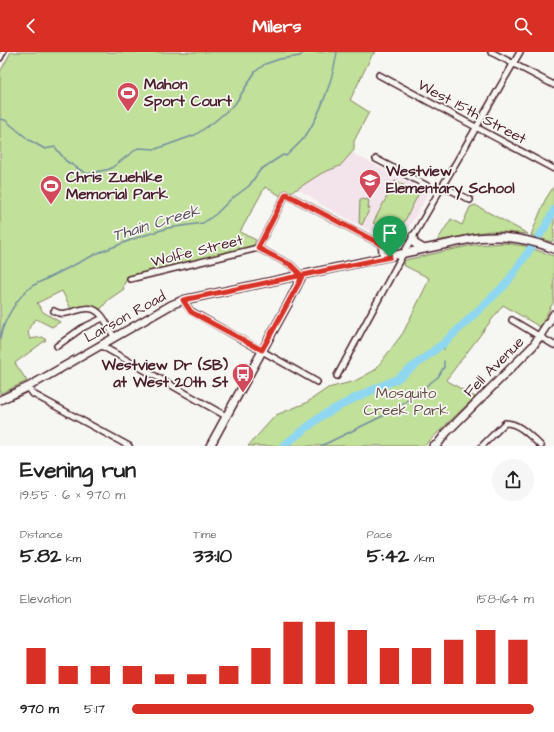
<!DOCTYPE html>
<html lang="en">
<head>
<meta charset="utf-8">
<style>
	body { margin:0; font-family:"Architects Daughter",sans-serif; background:#f6f6f6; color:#222; height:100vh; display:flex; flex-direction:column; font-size:15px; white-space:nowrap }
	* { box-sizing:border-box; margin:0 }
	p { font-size:13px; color:#767676 }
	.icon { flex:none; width:22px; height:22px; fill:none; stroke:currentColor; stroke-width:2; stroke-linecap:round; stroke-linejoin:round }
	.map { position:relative; height:394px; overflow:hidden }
	.drawer { display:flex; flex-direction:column; background:#fff; flex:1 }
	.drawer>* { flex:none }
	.pin { position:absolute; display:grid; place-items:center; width:34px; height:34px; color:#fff; margin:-41px -17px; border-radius:50% 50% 50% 0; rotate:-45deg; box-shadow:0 0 4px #0007 }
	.pin .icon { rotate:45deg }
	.round { display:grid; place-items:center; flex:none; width:42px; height:42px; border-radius:21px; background:#f6f6f6 }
	.summary { display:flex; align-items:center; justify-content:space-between; height:68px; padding:0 20px }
	h1 { font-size:22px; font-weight:700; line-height:30px }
	.figures { display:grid; grid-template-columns:repeat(3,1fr); gap:6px; height:68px; padding:4px 20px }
	.figures div { display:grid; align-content:center }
	.figures b { font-size:20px; font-weight:700 }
	.figures small { font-size:11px; font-weight:400 }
	.figures p { font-size:11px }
	.chart { height:112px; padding:8px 20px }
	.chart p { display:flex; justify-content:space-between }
	.chart svg { width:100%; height:72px; margin-top:4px; stroke:#d93025; stroke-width:6 }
	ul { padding:0 20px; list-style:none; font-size:13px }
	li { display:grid; grid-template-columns:64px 48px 1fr; align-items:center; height:30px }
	li i { height:10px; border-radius:5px; background:#d93025 }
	header { display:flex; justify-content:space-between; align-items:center; height:52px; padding:0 20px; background:#d93025; color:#fff; font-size:18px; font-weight:700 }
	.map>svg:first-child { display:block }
</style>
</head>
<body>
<header><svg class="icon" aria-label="back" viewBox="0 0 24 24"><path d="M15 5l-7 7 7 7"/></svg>Milers<svg class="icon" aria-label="search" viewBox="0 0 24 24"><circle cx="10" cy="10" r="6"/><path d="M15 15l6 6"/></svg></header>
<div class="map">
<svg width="554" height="394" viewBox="0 0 554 394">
	<rect width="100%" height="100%" fill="#f6f6f2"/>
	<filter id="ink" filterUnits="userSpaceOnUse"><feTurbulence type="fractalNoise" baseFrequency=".025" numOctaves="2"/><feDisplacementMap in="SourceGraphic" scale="8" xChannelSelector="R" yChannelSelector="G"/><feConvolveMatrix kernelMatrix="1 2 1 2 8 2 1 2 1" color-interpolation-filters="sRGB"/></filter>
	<g filter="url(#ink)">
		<path fill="#f3e4eb" d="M350 100 429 141 398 194 320 152 310 144 297 137 322 121 340 114Z"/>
		<path fill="#c1e099" stroke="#868062" d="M11 0H376L372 3 350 48 369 60 354 89V98L340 114 322 121 297 137 281 144 265 135 240 180 256 188 253 195 128 225 123 234 124 237 108 248 101 257 89 254 71 257 62 239 37 251 43 260 60 270 52 275 36 267C30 273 26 279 30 287L43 285 46 288 15 311 27 329 0 342V20Z
			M395 129 419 141 397 184 373 171Z
			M554 134V187L552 190 531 183 545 148Z
			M360 147 369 148 368 156H370L362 173 359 171Z
			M475 153 528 182 489 179 437 189 451 167 462 173 470 155Z
			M504 191 525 194 554 204V249L540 275 503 253 446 328 475 345 424 394H248L276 363 306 351 328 336 355 329 375 318 403 281 426 234 429 226 403 213 405 208 473 193Z"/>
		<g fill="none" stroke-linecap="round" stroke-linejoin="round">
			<path stroke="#738da2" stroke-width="1.5" d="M0 67 5 68 29 88 45 97 55 95 66 109 87 122 110 117 138 96 156 97 195 83 214 70 235 52 255 20 265 12 280 7 300 4 304 0
				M0 286C4 268 17 245 32 234L98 201 136 186 168 176 203 171 216 162 230 148 249 134 260 118 283 103 286 104C292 98 299 92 304 86 320 64 333 27 337 0
				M444 297V291
				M321 394 393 359 438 325 444 315V309"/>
			<path stroke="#8fd7f1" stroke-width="8" d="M283 394 323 363 353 347 397 327 444 291 506 232 544 177 554 158"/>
			<g stroke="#4a1f2b" stroke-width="8">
				<path id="street" d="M491 0 554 33
					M0 6 3 0
					M379 23 554 117
					M376 107 439 140
					M443 134 470 148
					M381 193 383 206
					M258 196 291 213 302 224
					M130 227 258 196 286 142 384 194 388 197 390 205
					M183 248 191 259 317 330
					M54 259C68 268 86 248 99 261 106 267 110 278 114 285
					M512 268 554 293
					M100 293 226 364
					M57 294 82 276 103 266
					M337 324 403 202 520 0
					M28 335 33 342 129 394
					M482 394 505 371C520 371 531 385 541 394"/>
			</g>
			<g stroke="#4a1f2b" stroke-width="10">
				<path id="secondary" d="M413 184 414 191 424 197
					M0 348 28 335 171 253 183 248 476 186C503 183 528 186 554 197
					M210 394 289 250 302 224
					M433 394 437 393 446 381 533 294 554 262"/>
			</g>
			<use href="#street" stroke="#f6f6f2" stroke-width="5"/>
			<use href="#secondary" stroke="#f6f6f2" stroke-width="7"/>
		</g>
	</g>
	<g fill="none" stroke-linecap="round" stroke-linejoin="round" filter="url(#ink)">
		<g stroke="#fff" stroke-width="8">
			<path id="route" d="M390 205 183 248 191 260 262 298 299 231 302 224 291 213 258 196 286 142 384 194 388 197 390 205"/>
		</g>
		<use href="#route" stroke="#d93025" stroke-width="5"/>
	</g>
	<defs>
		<g id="stadium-pin" transform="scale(1.15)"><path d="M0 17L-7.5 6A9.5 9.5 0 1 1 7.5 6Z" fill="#d1495b" stroke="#f6f6f2"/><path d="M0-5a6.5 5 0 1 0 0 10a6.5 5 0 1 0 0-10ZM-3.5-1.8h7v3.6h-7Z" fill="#fff"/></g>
		<g id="school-pin" transform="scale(1.15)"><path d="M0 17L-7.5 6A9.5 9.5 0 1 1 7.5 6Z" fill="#d1495b" stroke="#f6f6f2"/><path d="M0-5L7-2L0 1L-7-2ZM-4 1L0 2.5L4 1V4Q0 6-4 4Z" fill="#fff"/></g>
		<g id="bus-pin" transform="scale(1.15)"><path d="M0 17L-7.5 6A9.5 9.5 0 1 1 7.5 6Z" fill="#d1495b" stroke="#f6f6f2"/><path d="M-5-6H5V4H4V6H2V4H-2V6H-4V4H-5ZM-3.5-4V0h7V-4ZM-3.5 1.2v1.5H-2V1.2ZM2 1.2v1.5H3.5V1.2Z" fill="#fff"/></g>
	</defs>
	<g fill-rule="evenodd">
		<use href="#stadium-pin" x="128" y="41"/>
		<use href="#school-pin" x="370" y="128"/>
		<use href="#stadium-pin" x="51" y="134"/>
		<use href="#bus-pin" x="243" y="322"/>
	</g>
	<g text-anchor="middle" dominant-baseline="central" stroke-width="3.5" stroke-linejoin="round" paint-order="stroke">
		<g font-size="15" font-weight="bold" fill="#4a1f2b" stroke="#f6f6f2" text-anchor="start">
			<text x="144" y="32">Mahon<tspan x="144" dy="17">Sport Court</tspan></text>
			<text x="386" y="119">Westview<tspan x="386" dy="17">Elementary School</tspan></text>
			<text x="66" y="125">Chris Zuehlke<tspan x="66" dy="17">Memorial Park</tspan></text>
			<text x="228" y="313" text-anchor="end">Westview Dr (SB)<tspan x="228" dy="17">at West 20th St</tspan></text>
		</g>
		<g font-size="15" fill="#4a1f2b" stroke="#f6f6f2">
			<text transform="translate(472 60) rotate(28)">West 15th Street</text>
			<text transform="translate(197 199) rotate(-14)">Wolfe Street</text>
			<text transform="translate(125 265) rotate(-29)">Larson Road</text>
			<text transform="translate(494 315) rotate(-45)">Fell Avenue</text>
		</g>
		<g font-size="15" fill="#684f46" stroke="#f6f6f2">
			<text x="406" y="341">Mosquito<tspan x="406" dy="17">Creek Park</tspan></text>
		</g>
		<g font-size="16" font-style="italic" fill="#5b4d5c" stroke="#f6f6f2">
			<text transform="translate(156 171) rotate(-17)">Thain Creek</text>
		</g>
	</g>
</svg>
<div class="pin" style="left:390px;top:205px;background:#1e9e55"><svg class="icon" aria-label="arrive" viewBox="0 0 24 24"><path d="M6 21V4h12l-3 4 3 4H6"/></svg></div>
</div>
<section class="drawer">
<div class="summary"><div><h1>Evening run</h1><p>19:55 · 6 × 970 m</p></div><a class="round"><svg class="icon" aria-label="share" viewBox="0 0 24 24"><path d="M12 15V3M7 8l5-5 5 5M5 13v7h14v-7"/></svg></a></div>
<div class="figures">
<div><p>Distance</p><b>5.82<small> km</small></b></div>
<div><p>Time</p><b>33:10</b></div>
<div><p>Pace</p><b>5:42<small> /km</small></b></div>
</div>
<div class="chart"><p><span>Elevation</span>158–164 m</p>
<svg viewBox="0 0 160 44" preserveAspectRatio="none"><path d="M5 44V22M15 44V33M25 44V33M35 44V33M45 44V38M55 44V38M65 44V33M75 44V22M85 44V6M95 44V6M105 44V11M115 44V22M125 44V22M135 44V17M145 44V11M155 44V17"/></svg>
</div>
<ul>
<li><b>970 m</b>5:17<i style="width:100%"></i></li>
</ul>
</section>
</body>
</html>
